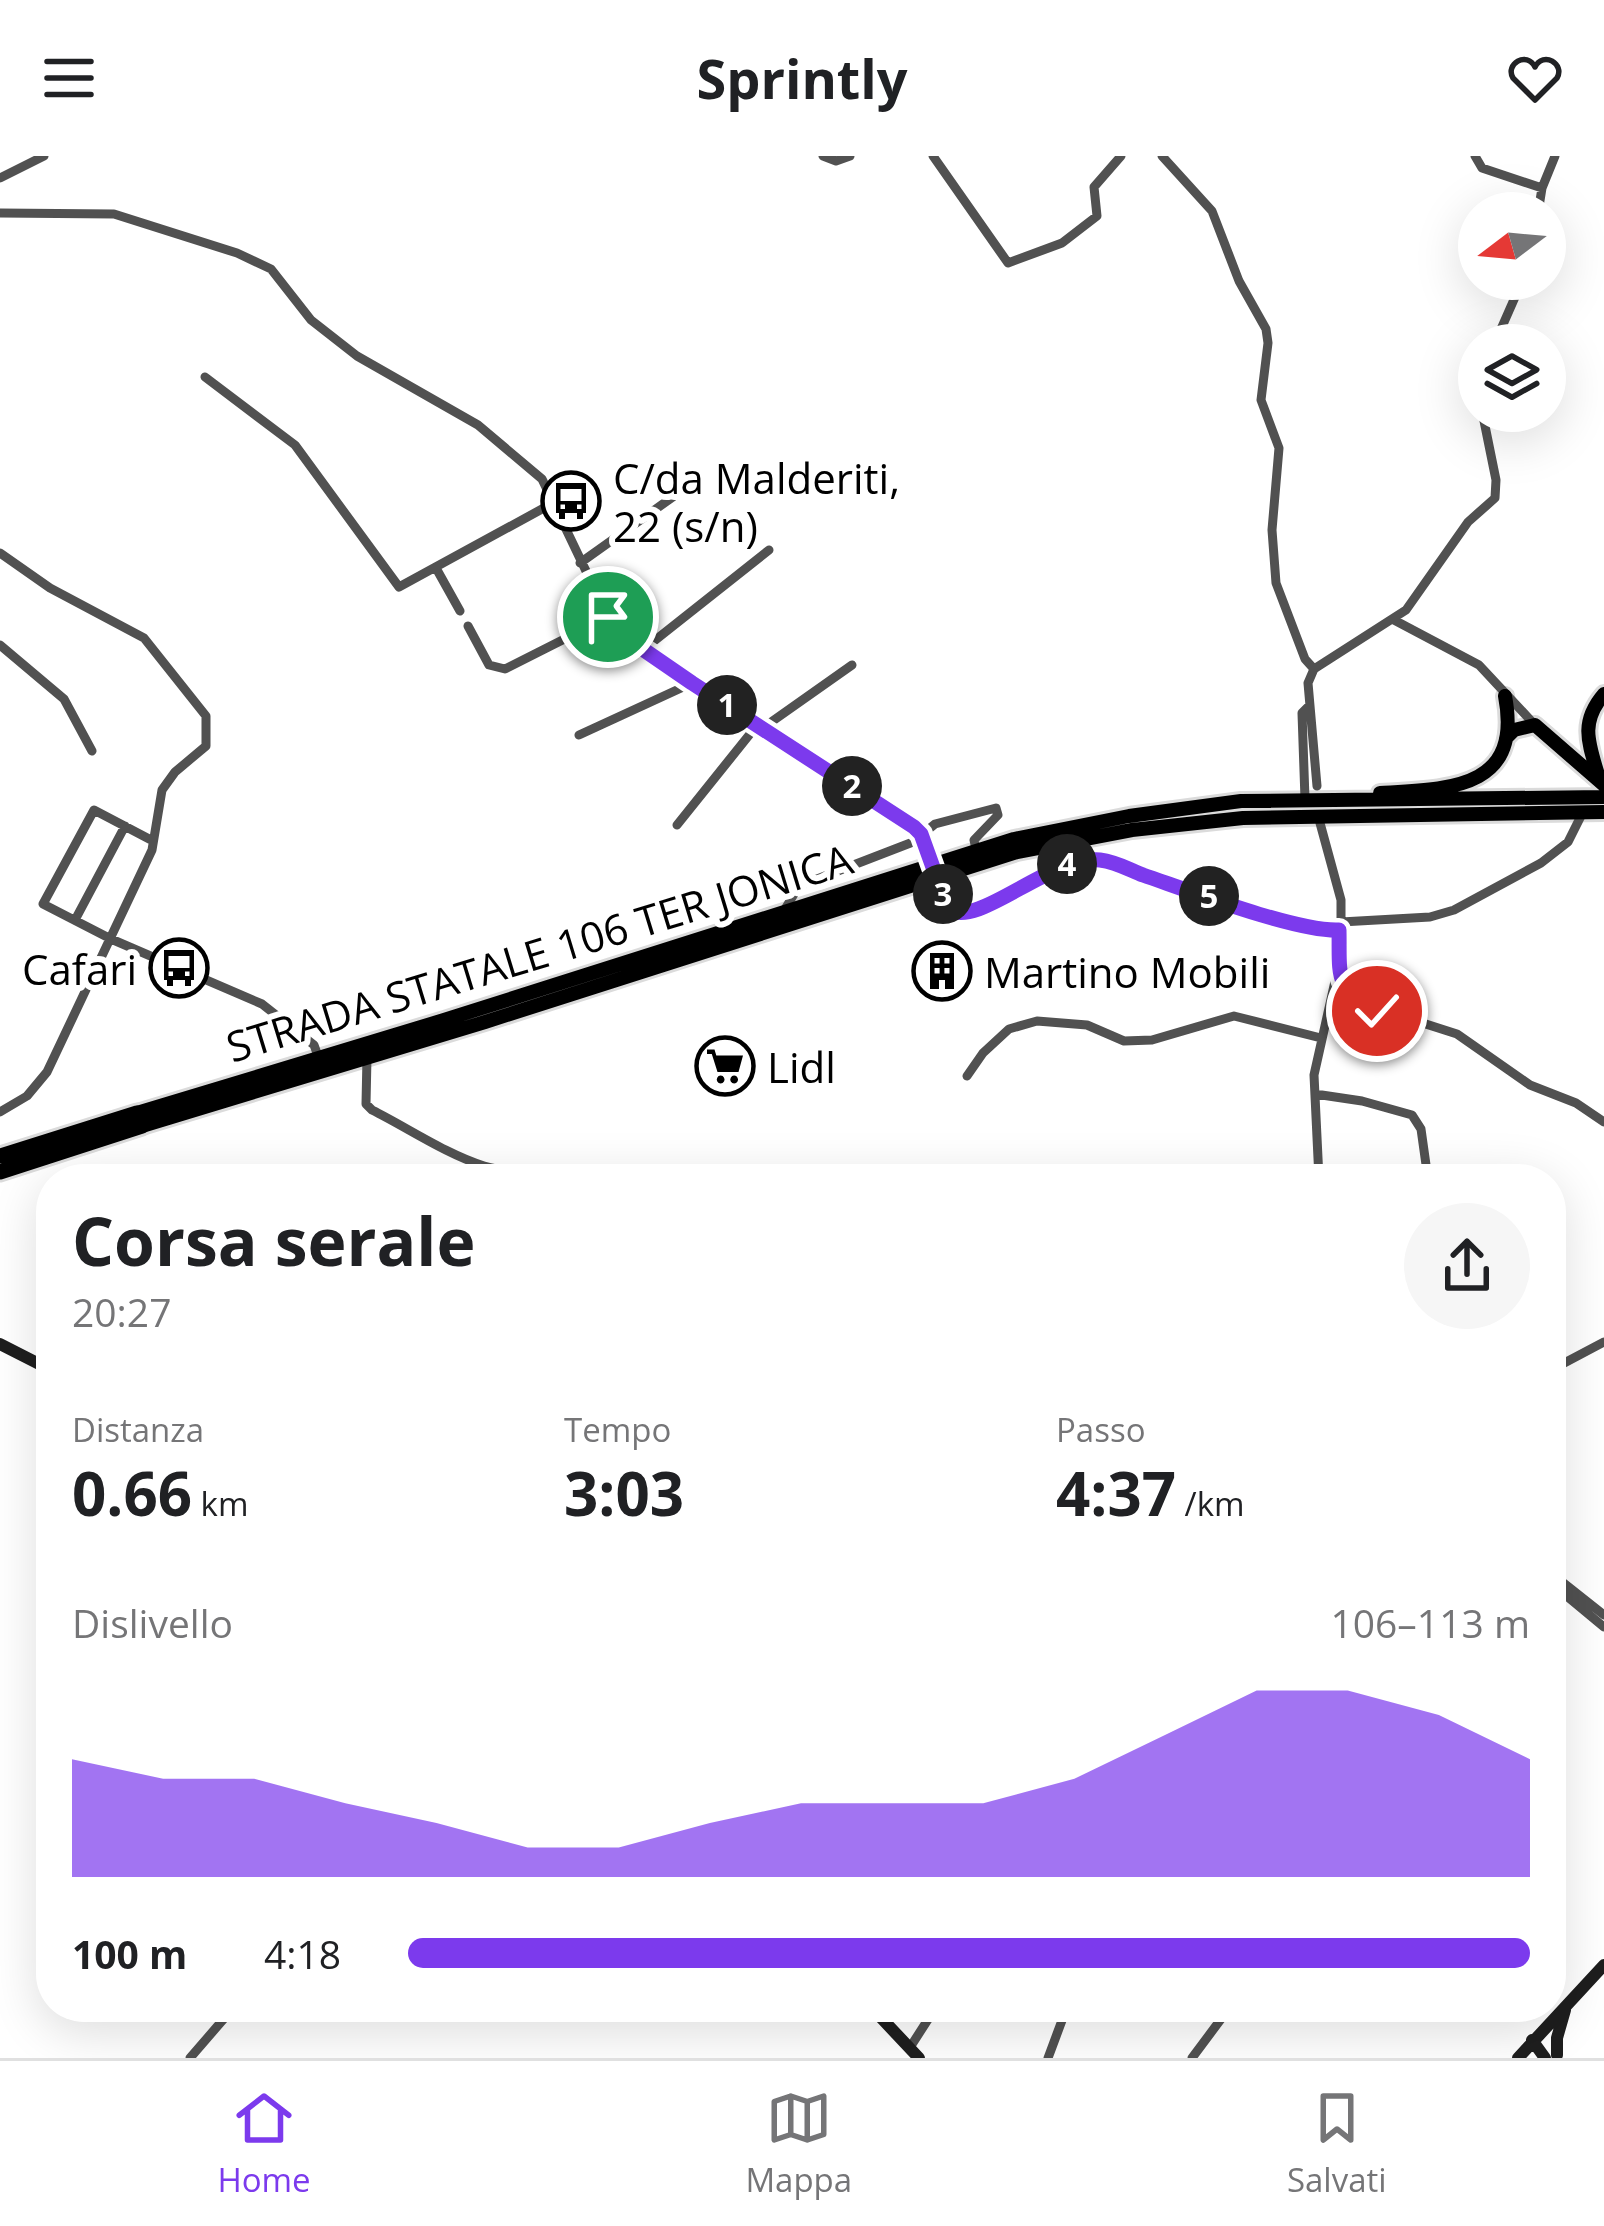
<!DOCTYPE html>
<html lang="it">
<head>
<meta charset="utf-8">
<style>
	body { margin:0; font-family:"Open Sans",sans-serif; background:#f6f6f6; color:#202124; height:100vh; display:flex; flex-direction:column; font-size:45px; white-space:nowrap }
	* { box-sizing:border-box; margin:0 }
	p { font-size:39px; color:#757577 }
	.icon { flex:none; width:66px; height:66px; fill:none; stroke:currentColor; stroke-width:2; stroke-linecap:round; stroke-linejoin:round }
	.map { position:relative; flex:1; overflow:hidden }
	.drawer { position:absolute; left:36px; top:1008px; width:1530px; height:858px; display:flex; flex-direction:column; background:#fff; border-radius:48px; box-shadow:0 12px 48px #0002 }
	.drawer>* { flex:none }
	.needle { width:78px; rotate:254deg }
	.fabs { position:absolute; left:1458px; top:36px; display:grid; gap:24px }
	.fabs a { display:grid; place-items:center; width:108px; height:108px; border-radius:50%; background:#fff; box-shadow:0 12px 48px #0002; font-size:60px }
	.pin { position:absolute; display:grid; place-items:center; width:102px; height:102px; color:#fff; margin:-51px; border:6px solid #fff; border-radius:50%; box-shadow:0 3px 12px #0007 }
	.km { position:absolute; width:60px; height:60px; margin:-30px; border-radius:50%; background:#222; color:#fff; font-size:33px; line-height:60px; text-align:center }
	.round { display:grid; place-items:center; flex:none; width:126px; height:126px; border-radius:63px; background:#f6f6f6 }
	.head { display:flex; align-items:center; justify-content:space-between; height:204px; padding:0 36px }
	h1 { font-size:66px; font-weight:700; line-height:90px }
	.figures { display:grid; grid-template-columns:repeat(3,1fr); gap:18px; height:204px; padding:12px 36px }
	.figures div { display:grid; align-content:center }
	.figures b { font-size:60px; font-weight:700 }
	.figures small { font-size:33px; font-weight:400 }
	.figures p { font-size:33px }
	.chart { height:336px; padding:24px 36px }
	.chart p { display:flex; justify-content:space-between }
	.chart svg { width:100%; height:216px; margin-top:12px; fill:#7c3aed; opacity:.7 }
	ul { padding:0 36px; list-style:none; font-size:39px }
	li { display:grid; grid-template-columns:192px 144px 1fr; align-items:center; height:90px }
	li i { height:30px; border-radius:15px; background:#7c3aed }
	header { display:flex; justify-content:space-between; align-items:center; height:156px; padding:0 36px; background:#fff; font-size:54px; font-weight:700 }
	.dock { display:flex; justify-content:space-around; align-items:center; height:168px; border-top:3px solid #e0e0e0; background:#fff; font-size:33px; color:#757577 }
	.dock a { display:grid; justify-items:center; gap:6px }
	.dock .on { color:#7c3aed }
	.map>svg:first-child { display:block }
</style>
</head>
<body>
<header><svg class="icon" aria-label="menu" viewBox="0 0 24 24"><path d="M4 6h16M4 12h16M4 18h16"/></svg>Sprintly<svg class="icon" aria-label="heart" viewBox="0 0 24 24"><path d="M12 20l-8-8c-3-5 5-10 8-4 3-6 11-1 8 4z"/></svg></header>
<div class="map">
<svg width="1604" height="1902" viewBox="0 0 1604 1902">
	<rect width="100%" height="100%" fill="#fff"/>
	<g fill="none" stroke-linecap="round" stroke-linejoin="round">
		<g stroke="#dbdbdb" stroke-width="20">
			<path id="primary" d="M1506 582 1514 574 1535 569 1604 629
				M1599 622C1589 588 1579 567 1604 538
				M1380 637C1448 633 1523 634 1505 540
				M137 957 444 864 1014 683 1129 660 1241 645 1604 641
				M142 970 485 866 1017 696 1132 674 1243 662 1604 656"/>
		</g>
		<g stroke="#dbdbdb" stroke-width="21">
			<path id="highway" d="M0 1000 137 957
				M0 1016 142 970"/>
		</g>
		<path stroke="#515151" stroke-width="9" d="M823 0 836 5 850 0
			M933 0 1008 107 1062 87 1097 60 1094 31 1121 0
			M1162 0 1212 55 1239 125 1266 173 1268 187 1261 244 1279 292 1272 374 1276 427 1305 503 1314 513
			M1475 0 1482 12 1542 32
			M0 22 44 0
			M0 57 114 58 237 97 271 113 311 164 357 200 478 269 542 323 608 461 644 493 914 671 924 688
			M1538 57 1542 32 1555 0
			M1494 189 1523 123
			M205 221 295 289 399 431 553 347
			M0 397 50 432 144 482 206 560V590L175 616 162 634 152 694 47 916 27 940 0 956
			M580 407 698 323
			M436 412 460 455
			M1394 464 1479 509 1535 569
			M468 470 489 509 505 513 608 461
			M0 489 64 543 92 595
			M644 493 769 394
			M1314 513 1406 454 1468 366 1495 342 1496 324 1482 255
			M1314 513 1308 527 1317 630
			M764 571 852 509
			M579 579 692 527
			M1305 643 1302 557 1309 550
			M677 669 758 568
			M153 685 94 654 43 748 111 783 262 848 314 889 318 900
			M943 738 948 753 967 759C1011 740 1051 703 1100 704L1304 770 1338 774
			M785 753 799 730 913 686 935 668 996 652 998 659 974 684 976 693
			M75 764 125 670
			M1341 766 1430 761 1454 754 1541 707 1568 686 1583 656
			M1338 818 1357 846 1457 878 1530 929 1576 947 1604 966
			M367 901 366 948 372 954C408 972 446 998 484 1010 526 1023 558 1001 596 1023
			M967 920 983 897 1009 873 1037 865 1087 869 1124 885 1152 884 1234 860 1321 882
			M1315 938 1362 945 1412 959 1421 973 1428 1023
			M1319 1023 1314 919 1340 803 1341 766V744L1320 667
			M1551 1214 1604 1186
			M1551 1417 1604 1459
			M1551 1427 1604 1471
			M909 1893 936 1851
			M190 1902 234 1851
			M1048 1902 1067 1851
			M1192 1902 1230 1851"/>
		<path stroke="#1e1e1e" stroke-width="12" d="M0 1188 51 1214
			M871 1851 919 1902
			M1532 1884 1545 1902
			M1557 1899V1882L1565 1854
			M1518 1902 1604 1809"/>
		<use href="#primary" stroke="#000" stroke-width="14"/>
		<use href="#highway" stroke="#000" stroke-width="15"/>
		<path stroke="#515151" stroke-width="9" d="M924 688 943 738"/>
	</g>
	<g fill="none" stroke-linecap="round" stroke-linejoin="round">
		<g stroke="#fff" stroke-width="24">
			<path id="route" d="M608 461 644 494 692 527 914 671 921 678 948 753C979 773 1048 700 1100 704 1116 706 1128 713 1143 719 1187 734 1297 776 1339 774 1340 816 1333 835 1377 855"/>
		</g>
		<use href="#route" stroke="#7c3aed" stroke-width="15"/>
	</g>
	<defs>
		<g id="bus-ring" transform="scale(3)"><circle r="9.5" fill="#fff" stroke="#000" stroke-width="1.5"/><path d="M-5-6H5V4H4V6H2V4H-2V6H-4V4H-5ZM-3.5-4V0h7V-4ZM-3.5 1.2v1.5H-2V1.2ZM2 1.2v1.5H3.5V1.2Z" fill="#000"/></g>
		<g id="building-ring" transform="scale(3)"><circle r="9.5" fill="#fff" stroke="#000" stroke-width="1.5"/><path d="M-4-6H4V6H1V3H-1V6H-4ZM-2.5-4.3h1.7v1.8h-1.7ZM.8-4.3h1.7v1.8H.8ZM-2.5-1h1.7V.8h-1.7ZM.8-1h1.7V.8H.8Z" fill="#000"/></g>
		<g id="supermarket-ring" transform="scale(3)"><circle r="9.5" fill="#fff" stroke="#000" stroke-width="1.5"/><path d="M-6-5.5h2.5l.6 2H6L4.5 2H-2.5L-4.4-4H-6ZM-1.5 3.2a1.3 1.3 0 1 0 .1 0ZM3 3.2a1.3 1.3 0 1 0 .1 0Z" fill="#000"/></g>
	</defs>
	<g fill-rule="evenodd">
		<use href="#bus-ring" x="571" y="345"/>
		<use href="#bus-ring" x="179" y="812"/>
		<use href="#building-ring" x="942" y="815"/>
		<use href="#supermarket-ring" x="725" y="910"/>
	</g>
	<g text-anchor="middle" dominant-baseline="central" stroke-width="12" stroke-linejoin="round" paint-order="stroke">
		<g font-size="42" fill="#000" stroke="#fff" text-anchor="start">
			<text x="613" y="321">C/da Malderiti,<tspan x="613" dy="48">22 (s/n)</tspan></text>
			<text x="137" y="812" text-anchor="end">Cafari</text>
			<text x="984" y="815">Martino Mobili</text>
			<text x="767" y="910">Lidl</text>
		</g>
		<g font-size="42" fill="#000" stroke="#fff">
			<text transform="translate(539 796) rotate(-17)">STRADA STATALE 106 TER JONICA</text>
		</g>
	</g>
</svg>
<div class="fabs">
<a><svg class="needle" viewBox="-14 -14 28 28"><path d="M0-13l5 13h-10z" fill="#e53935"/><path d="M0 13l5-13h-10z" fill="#757577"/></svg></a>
<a><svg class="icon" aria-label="layers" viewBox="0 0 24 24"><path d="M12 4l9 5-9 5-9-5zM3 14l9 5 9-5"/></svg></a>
</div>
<div class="pin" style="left:608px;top:461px;background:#1e9e55"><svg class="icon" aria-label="arrive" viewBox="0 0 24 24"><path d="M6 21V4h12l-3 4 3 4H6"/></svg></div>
<div class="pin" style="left:1377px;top:855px;background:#d93025"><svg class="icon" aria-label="check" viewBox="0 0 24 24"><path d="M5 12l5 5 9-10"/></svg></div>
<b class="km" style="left:727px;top:549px">1</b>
<b class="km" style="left:852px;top:630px">2</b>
<b class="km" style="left:943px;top:738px">3</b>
<b class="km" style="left:1067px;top:708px">4</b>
<b class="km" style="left:1209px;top:740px">5</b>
<section class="drawer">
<div class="head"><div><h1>Corsa serale</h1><p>20:27</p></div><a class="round"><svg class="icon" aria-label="share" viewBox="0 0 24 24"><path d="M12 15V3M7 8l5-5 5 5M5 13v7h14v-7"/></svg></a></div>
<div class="figures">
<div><p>Distanza</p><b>0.66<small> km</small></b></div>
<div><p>Tempo</p><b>3:03</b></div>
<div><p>Passo</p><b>4:37<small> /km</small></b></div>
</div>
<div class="chart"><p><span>Dislivello</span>106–113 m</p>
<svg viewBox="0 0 160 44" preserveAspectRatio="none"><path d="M0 44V20L10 24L20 24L30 29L40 33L50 38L60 38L70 33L80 29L90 29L100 29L110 24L120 15L130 6L140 6L150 11L160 20V44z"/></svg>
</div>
<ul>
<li><b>100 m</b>4:18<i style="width:100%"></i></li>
</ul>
</section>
</div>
<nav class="dock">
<a class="on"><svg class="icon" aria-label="home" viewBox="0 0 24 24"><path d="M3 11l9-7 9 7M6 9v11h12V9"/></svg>Home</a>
<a><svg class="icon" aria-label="map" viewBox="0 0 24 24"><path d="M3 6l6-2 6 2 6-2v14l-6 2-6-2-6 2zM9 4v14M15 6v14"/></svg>Mappa</a>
<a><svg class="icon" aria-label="saved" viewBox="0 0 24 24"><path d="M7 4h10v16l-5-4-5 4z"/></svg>Salvati</a>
</nav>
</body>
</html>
